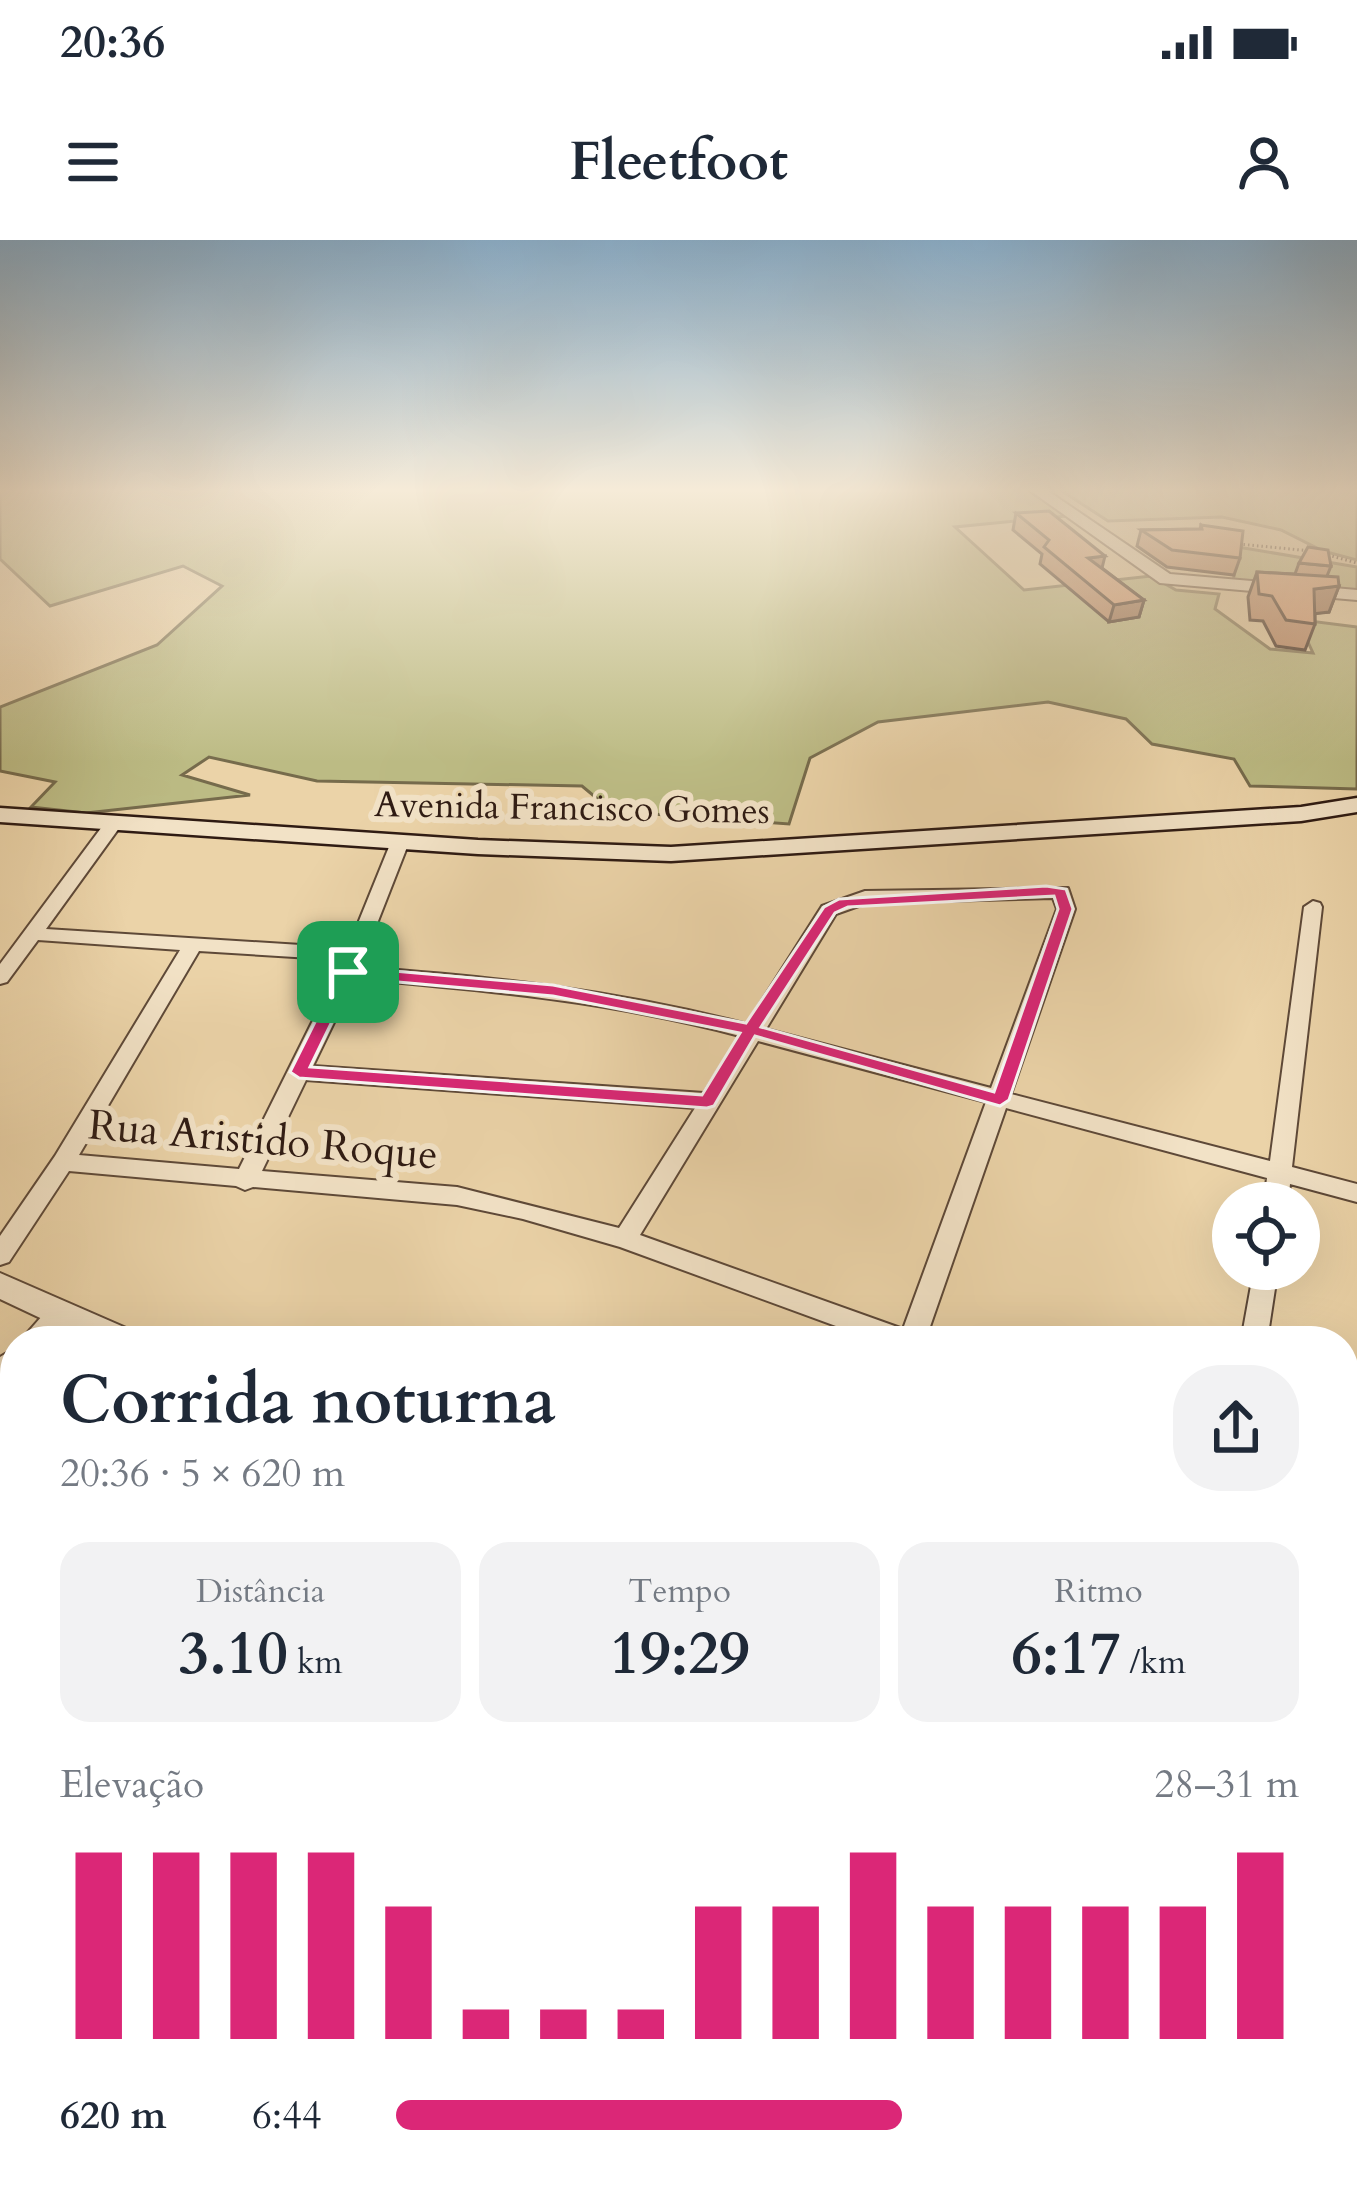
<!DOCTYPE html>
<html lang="pt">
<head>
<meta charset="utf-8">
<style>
	body { margin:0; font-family:Cardo,serif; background:#f2f2f3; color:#1f2937; height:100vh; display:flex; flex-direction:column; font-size:45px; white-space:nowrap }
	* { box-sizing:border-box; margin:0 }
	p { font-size:39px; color:#747a83 }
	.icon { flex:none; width:66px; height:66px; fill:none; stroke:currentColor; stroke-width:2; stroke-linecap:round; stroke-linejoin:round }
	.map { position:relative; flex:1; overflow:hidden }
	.drawer { position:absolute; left:0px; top:1086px; width:1359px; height:861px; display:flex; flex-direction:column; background:#fff; border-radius:48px 48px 0 0; box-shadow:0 12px 48px #0002 }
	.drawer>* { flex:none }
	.controls { position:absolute; left:1212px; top:942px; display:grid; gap:24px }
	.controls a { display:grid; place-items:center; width:108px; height:108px; border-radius:50%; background:#fff; box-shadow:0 12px 48px #0002; font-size:60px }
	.pin { position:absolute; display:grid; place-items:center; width:102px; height:102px; color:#fff; margin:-51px; border-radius:24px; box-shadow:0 6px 18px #0006 }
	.round { display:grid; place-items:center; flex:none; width:126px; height:126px; border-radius:48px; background:#f2f2f3 }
	.overview { display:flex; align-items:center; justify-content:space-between; height:204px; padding:0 60px }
	h1 { font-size:66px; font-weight:600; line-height:90px }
	.metrics { display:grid; grid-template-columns:repeat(3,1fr); gap:18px; height:204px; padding:12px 60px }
	.metrics div { display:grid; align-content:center; border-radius:30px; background:#f2f2f3; text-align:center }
	.metrics b { font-size:60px; font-weight:600 }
	.metrics small { font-size:33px; font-weight:400 }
	.metrics p { font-size:33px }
	.chart { height:336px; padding:24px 60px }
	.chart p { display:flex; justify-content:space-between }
	.chart svg { width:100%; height:216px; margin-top:12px; stroke:#db2777; stroke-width:6 }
	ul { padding:0 60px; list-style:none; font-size:39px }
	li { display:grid; grid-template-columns:192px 144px 1fr; align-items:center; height:90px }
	li i { height:30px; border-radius:15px; background:#db2777 }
	.status { display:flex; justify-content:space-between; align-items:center; height:84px; padding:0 60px; background:#fff; direction:ltr }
	.status svg { height:33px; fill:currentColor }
	header { display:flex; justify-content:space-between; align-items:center; height:156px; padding:0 60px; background:#fff; font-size:54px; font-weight:600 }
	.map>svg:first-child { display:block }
</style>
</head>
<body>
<div class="status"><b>20:36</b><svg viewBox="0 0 49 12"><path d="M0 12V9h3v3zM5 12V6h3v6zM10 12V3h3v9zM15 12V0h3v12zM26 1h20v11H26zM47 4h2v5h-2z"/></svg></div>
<header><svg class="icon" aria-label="menu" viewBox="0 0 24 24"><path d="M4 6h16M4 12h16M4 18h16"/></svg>Fleetfoot<svg class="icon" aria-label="person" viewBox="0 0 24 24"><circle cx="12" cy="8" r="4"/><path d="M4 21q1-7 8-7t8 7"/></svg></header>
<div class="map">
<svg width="1357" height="1946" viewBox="0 0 1357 1946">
	<rect width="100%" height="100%" fill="#ebd3a8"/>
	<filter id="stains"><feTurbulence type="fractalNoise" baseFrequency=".00167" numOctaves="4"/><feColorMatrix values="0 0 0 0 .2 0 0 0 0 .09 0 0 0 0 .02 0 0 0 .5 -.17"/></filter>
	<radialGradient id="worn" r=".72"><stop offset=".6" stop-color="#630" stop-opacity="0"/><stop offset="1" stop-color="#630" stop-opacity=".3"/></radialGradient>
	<path fill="#bcbb84" stroke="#766b4c" stroke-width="3" d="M0 249H1026L1067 276 955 287 1024 350 1151 336 1176 350 1219 354 1215 369 1270 409 1313 413 1302 389 1310 381 1357 387V549L1250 546 1234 519 1152 504 1126 479 1048 462 878 482 810 518 789 584 612 571 582 546 317 541 209 517 182 535 250 555 86 573 31 567 55 542 0 531V467L157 405 222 346 183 326 50 366 0 319Z
		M1059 249H1357V320L1323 311 1281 290 1222 277 1108 281Z
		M1238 307 1357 327V351L1233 343Z"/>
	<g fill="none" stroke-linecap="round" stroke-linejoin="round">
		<g stroke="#5e4938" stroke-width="4">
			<path id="minor" d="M113 579 122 584 46 689 348 708 391 602 400 597 409 602 360 727C495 737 616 750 747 784L822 666 865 651 1068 648 1075 669 1011 854 1270 921 1304 667 1313 661 1320 663 1322 667 1292 927 1357 944V962L1290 944 1288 963H1264L1267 938 1006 868 925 1101H877L620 1007 523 979 457 965 253 947 245 950 236 946 69 931 9 1022 0 1025V996L55 916 180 710 38 700 7 742 0 744V724L107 580ZM1053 658 1057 669 991 848 766 789 836 674 867 663ZM199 711 343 720 239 929 79 915ZM355 739C486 750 613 762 740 796L704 853 313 826ZM758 801 986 862 903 1089 640 995ZM306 840 695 868 619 988 457 947 262 931Z
				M1254 1029H1278L1267 1101H1241Z
				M59 1064 68 1067 72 1074 49 1101H20L50 1067Z
				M15 1108V1137L0 1146V1117Z
				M0 1453 15 1459V1493L0 1487Z
				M188 1932H228L222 1946H182Z
				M801 1932H860L866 1946H807Z
				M1204 1932H1244L1242 1946H1202Z"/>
		</g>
		<g stroke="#5e4938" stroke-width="4">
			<path id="tertiary" d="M1028 249H1045L1170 334 1357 350V360L1160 343Z
				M0 1033 133 1091 137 1101H89L0 1059Z
				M1344 1614 1357 1619V1664L1344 1659Z"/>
		</g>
		<g stroke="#2f1b13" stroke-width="5">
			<path id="secondary" d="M1357 558V572L1301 581 671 621 478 614 0 582V568L478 600 671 607 1301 567Z"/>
		</g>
		<path stroke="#2f1b13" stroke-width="3" stroke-dasharray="1.5 3" stroke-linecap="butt" d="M1239 304 1311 311
			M1328 315 1357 323"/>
		<use href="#minor" fill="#f2e2c6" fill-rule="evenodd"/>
		<use href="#tertiary" fill="#f2e2c6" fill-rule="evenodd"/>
		<use href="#secondary" fill="#f2e2c6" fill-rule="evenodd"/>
	</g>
	<path fill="#bd8664" stroke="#2f1b13" stroke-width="3" d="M1016 273 1102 328 1144 360 1139 377 1109 382 1040 324 1042 314 1013 290Z
		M1201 285 1240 318 1234 335 1167 327 1137 306 1141 290 1200 289Z
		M1299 323 1331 326 1327 336 1339 346 1329 372 1315 373V384L1305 410 1276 406 1263 381 1250 380 1248 357 1257 332 1295 334Z"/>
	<path fill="#9a6d51" stroke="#2f1b13" stroke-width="3" d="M1105 316 1101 332 1088 318Z
		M1339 346 1329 372 1304 375 1314 349Z
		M1144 360 1139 377 1109 382 1114 365Z"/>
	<path fill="#dc9c74" stroke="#2f1b13" stroke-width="3" d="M1049 271 1105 316 1088 318 1144 360 1114 365 1044 307 1049 300 1016 273Z
		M1201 285 1243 291 1240 318 1172 310 1141 290 1202 289Z
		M1308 307 1328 310 1331 326 1299 323Z
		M1257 332 1338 337 1339 346 1314 349 1315 384 1286 380 1272 356 1259 354Z"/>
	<linearGradient id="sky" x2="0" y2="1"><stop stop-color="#8bb4d4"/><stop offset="0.48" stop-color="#f6ebd8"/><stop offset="1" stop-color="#f6ebd8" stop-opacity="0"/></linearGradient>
	<rect width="1357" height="522" fill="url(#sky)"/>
	<path fill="#db2777" stroke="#fff" stroke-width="3" fill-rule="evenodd" d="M1046 646 1066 649 1073 669 1009 860 1000 866 755 796 714 866 707 868 299 838 290 832 340 732 348 727 553 745 746 783 824 667 839 659ZM1054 656 1058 669 994 852 761 787 835 673 848 667ZM353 738 553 756 740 793 702 855 310 827Z"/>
	<g text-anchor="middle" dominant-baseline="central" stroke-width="12" stroke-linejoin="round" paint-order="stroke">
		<g font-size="36" fill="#2f1b13" stroke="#f2e2c6">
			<text transform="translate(572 568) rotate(1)">Avenida Francisco Gomes</text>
		</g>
		<g font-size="42" fill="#2f1b13" stroke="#f2e2c6">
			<text transform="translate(263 900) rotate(5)">Rua Aristido Roque</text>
		</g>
	</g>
	<rect width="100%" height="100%" filter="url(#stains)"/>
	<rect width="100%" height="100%" fill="url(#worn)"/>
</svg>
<div class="controls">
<a><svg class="icon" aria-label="locate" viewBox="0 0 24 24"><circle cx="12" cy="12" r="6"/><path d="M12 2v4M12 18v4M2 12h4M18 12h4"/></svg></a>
</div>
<div class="pin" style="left:348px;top:732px;background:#1e9e55"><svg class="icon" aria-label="arrive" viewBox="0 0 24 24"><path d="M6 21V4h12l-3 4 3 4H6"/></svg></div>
<section class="drawer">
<div class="overview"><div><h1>Corrida noturna</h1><p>20:36 · 5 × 620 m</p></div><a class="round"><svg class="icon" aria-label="share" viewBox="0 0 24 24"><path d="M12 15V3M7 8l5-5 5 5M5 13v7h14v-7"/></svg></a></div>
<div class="metrics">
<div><p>Distância</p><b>3.10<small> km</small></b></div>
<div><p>Tempo</p><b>19:29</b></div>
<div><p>Ritmo</p><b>6:17<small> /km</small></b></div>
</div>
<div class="chart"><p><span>Elevação</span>28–31 m</p>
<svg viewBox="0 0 160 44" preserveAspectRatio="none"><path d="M5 44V6M15 44V6M25 44V6M35 44V6M45 44V17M55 44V38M65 44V38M75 44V38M85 44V17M95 44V17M105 44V6M115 44V17M125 44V17M135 44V17M145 44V17M155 44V6"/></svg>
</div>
<ul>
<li><b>620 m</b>6:44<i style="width:56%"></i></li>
</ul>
</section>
</div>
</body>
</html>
